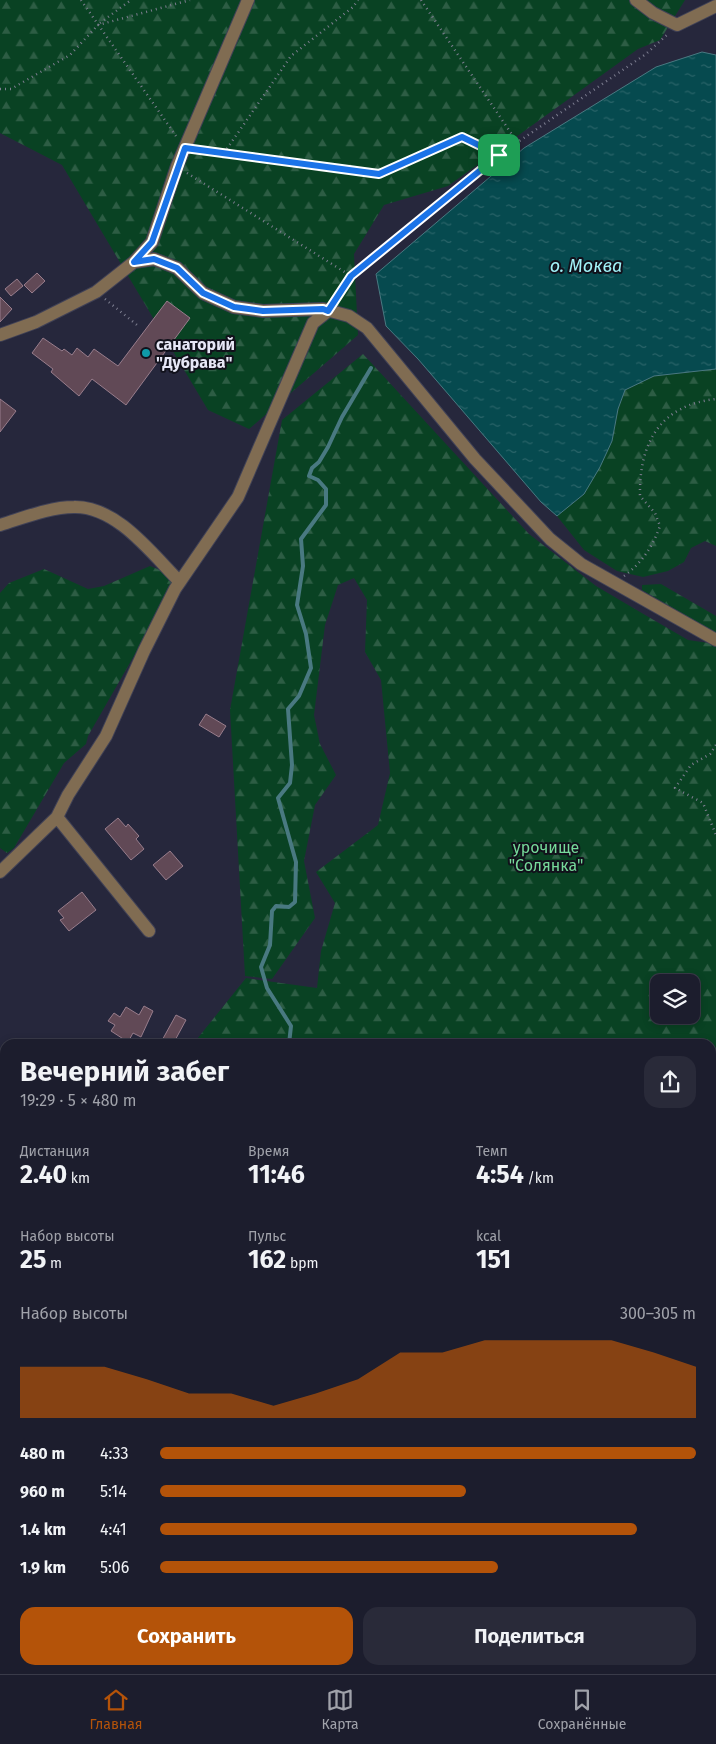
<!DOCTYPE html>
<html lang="ru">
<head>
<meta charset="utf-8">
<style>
	body { margin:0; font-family:"Fira Sans",sans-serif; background:#292a39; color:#f1f3f6; height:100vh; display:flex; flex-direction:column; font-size:19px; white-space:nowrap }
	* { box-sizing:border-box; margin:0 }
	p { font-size:16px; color:#a0a2aa }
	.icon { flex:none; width:28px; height:28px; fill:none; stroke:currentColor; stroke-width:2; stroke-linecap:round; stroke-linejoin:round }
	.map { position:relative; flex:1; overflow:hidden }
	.panel { position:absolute; left:0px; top:1039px; width:716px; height:636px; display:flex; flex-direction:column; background:#1c1d2d; border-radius:15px 15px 0 0; box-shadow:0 2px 8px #0003,0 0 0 1px #3a3b49 }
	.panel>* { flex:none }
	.controls { position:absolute; left:650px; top:974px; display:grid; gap:10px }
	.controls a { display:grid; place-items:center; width:50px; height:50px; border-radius:10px; background:#1c1d2d; box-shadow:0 2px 8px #0003,0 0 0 1px #3a3b49; font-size:25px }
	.pin { position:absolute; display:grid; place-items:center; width:42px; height:42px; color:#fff; margin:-21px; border-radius:10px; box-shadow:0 2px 8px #0006 }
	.round { display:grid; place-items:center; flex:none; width:52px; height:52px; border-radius:15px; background:#292a39 }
	.summary { display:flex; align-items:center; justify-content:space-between; height:85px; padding:0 20px }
	h1 { font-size:28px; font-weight:700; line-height:38px }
	.figures { display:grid; grid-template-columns:repeat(3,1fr); gap:8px; height:85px; padding:5px 20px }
	.figures div { display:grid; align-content:center }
	.figures b { font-size:25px; font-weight:700 }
	.figures small { font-size:14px; font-weight:400 }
	.figures p { font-size:14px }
	.chart { height:140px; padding:10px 20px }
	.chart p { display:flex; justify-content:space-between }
	.chart svg { width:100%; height:90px; margin-top:5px; fill:#b45309; opacity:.7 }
	.action { display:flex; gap:10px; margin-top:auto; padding:10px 20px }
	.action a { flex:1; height:58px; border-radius:15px; background:#b45309; color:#fff; font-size:20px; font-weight:700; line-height:58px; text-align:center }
	.action a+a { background:#292a39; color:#f1f3f6 }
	ul { padding:0 20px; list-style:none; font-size:16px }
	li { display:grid; grid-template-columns:80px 60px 1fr; align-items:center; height:38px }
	li i { height:12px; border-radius:6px; background:#b45309 }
	.dock { display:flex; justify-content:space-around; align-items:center; height:70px; border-top:1px solid #3a3b49; background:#1c1d2d; font-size:14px; color:#a0a2aa }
	.dock a { display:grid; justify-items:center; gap:2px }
	.dock .on { color:#b45309 }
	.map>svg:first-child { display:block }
</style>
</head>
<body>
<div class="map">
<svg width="716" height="1674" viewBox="0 0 716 1674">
	<defs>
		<pattern id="forest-firs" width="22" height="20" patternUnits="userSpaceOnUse" patternTransform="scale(1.25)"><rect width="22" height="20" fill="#094223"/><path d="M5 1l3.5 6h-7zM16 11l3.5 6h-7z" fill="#2d5d44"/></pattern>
		<pattern id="water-ripples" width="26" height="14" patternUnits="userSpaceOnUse" patternTransform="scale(1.25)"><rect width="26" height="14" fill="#064a4f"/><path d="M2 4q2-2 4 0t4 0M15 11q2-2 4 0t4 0" fill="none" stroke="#2a6469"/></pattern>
	</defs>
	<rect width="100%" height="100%" fill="#26273c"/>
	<path fill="url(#forest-firs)" fill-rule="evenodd" d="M0 0H685L660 40 638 49 448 186 384 205 354 254 358 335 249 429 208 410 62 165 0 133Z
		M363 354 529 534 596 586 640 612 688 640 716 644V1674H0V1156L5 1152V1670H711V1044H193L246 978 317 988 321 951 335 903 316 872 378 825 390 773 381 680 365 652 367 600 354 578 338 585 325 625 314 715 320 744 336 775 315 805 304 861 315 918 272 979 245 976 230 710 282 420ZM659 982H691V1015H659Z
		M716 369V546L705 541 691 548 684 562 668 571 643 577 617 571 584 550 557 516 584 494 612 441 618 409 625 390 654 376Z
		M150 566 165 572 174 586 88 736 86 744 64 763 14 848 7 853 0 848V593L9 583 44 569 88 589 104 586Z
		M661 584 716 616V633L642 590V585Z"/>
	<path fill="url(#water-ripples)" stroke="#497981" d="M702 52 716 55V369L654 376 625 390 618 409 612 441 600 467 584 494 557 516 541 502 418 359 386 326 376 274 524 148 656 67Z"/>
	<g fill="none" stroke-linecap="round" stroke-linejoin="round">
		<path stroke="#497981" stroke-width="4" d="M289 1044 291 1026 267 988 261 967 270 945 272 911 276 906 289 907 295 902 296 862 278 798 290 783 292 765 288 709 299 696 311 668 306 634 297 605 303 566 301 539 326 505V489L318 480 309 476 312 468 319 462 328 447 342 417 371 368
			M4 1674 9 1670"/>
	</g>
	<path fill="#614956" stroke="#987d8c" d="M37 273 45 281 32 293 24 285Z
		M17 279 23 286 11 296 5 289Z
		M0 297 12 309 0 322Z
		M167 301 190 318 126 405 92 379 79 396 51 372 53 369 32 353 43 338 62 351 64 349 72 355 77 348 88 357 94 349 118 366Z
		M0 399 16 411 0 432Z
		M206 714 226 726 219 737 199 725Z
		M118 818 126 827 128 824 139 836 136 839 144 849 131 860 105 829Z
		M170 851 183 866 166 880 153 865Z
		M82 892 96 910 69 931 60 920 64 918 58 911Z
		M144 1006 153 1011 141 1037 133 1033 128 1042 111 1031 115 1025 108 1021 114 1013 120 1017 126 1007 139 1015Z
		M176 1015 186 1020 173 1044H160Z"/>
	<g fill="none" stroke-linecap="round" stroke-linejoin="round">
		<g stroke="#414256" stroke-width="14">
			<path id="minor" d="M636 0 653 13 677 25 716 6
				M134 262 154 259 177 268 203 293 234 307 263 311 323 309 349 316 367 328 475 459 550 539 581 564 716 640
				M0 335 36 322 96 292 134 262 152 242 177 166 248 0
				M0 525C23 518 50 507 74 507 117 506 152 554 180 582
				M57 817 149 931
				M0 872 57 817 68 795 106 736 144 651 175 589 238 497 313 323 328 311
				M0 1104 5 1109
				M0 1448 5 1454"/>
		</g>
		<path stroke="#7d7e90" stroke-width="2.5" stroke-dasharray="1 4" stroke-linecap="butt" d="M81 0 176 136
			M421 0 517 142
			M100 23 131 0
			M0 89H11L70 55 98 25 190 0
			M195 149 379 174 462 137 499 155
			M224 153 291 56 353 7 358 0
			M187 173 351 276
			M105 299 137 325
			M335 300 351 276 499 155 646 54 669 33
			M624 576C642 563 653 546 660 526L655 513 640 496C639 443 660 405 716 399
			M716 745 710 754 691 765 675 788 703 803 716 835
			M711 1180 716 1146
			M711 1248 716 1245
			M711 1268 716 1272
			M711 1496 716 1493
			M711 1630 716 1629
			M142 1670 146 1674
			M522 1670 526 1674
			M43 1674 46 1670
			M226 1674 228 1670
			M637 1674 638 1670
			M640 1674 644 1670"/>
		<use href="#minor" stroke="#806c52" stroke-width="12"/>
	</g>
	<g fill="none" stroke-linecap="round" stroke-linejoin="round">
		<g stroke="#fff" stroke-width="10">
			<path id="route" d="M462 137 499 155 351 276 328 311 323 309 263 311 234 307 203 293 177 268 154 259 134 262 152 242 185 148 379 174Z"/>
		</g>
		<use href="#route" stroke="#1a73e8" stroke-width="6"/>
	</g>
	<circle fill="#0f9aa8" stroke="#11111b" stroke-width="2" cx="146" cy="353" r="5"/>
	<g text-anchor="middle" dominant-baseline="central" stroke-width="4" stroke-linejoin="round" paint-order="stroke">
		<g font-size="16" font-weight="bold" fill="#e6e7f6" stroke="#11111b" text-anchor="start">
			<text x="156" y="344">санаторий<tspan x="156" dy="18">"Дубрава"</tspan></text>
		</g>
		<g font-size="16" fill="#76da9a" stroke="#11111b">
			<text x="546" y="847">урочище<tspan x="546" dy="18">"Солянка"</tspan></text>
		</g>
		<g font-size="18" font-style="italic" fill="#a1f2f8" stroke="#11111b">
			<text x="586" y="266">о. Моква</text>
		</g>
	</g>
</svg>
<div class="controls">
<a><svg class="icon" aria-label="layers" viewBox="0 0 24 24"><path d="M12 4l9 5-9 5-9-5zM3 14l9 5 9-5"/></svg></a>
</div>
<div class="pin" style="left:499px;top:155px;background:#1e9e55"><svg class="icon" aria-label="arrive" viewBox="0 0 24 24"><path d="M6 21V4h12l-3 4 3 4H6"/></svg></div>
<section class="panel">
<div class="summary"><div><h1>Вечерний забег</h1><p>19:29 · 5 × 480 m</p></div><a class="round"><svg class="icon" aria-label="share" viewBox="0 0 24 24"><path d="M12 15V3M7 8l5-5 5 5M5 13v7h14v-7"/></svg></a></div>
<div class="figures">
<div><p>Дистанция</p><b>2.40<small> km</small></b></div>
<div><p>Время</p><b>11:46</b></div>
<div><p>Темп</p><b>4:54<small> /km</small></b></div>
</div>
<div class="figures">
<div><p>Набор высоты</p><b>25<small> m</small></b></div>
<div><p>Пульс</p><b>162<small> bpm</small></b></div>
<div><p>kcal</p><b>151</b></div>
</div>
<div class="chart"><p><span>Набор высоты</span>300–305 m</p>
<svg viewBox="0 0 160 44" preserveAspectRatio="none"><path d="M0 44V19L10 19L20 19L30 25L40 32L50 32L60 38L70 32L80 25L90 12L100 12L110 6L120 6L130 6L140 6L150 12L160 19V44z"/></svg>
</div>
<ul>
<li><b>480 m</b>4:33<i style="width:100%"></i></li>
<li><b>960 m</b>5:14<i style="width:57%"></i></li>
<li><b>1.4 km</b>4:41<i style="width:89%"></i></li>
<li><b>1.9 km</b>5:06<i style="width:63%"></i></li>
</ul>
<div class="action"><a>Сохранить</a><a>Поделиться</a></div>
</section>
</div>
<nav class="dock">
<a class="on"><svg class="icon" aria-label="home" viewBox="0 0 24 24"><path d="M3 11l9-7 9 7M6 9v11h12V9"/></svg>Главная</a>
<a><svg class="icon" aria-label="map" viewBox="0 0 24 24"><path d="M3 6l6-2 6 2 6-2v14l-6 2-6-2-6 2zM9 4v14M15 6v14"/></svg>Карта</a>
<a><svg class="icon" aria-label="saved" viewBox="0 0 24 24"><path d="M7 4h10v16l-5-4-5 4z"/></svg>Сохранённые</a>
</nav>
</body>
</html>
